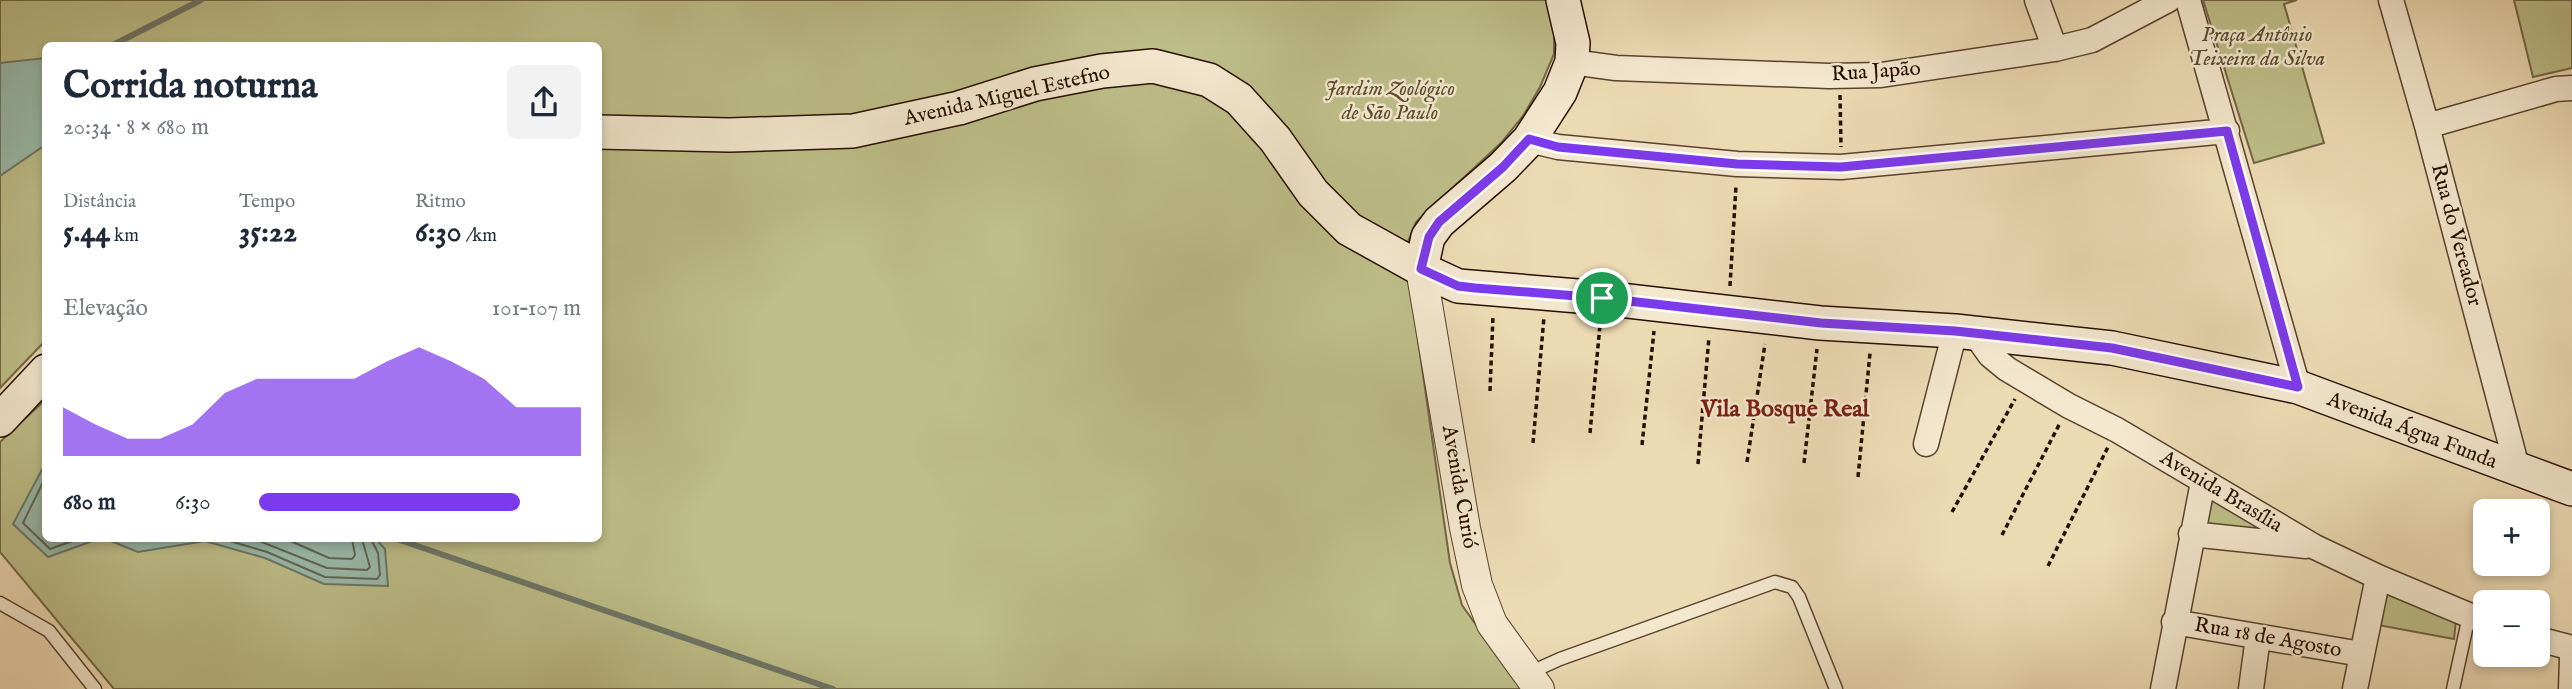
<!DOCTYPE html>
<html lang="pt">
<head>
<meta charset="utf-8">
<style>
	body { margin:0; font-family:"IM FELL English",serif; background:#f2f2f3; color:#1f2937; height:100vh; display:flex; flex-direction:column; font-size:26px; white-space:nowrap }
	* { box-sizing:border-box; margin:0 }
	p { font-size:23px; color:#747a83 }
	.icon { flex:none; width:38px; height:38px; fill:none; stroke:currentColor; stroke-width:2; stroke-linecap:round; stroke-linejoin:round }
	.map { position:relative; flex:1; overflow:hidden }
	.details { position:absolute; left:42px; top:42px; width:560px; height:500px; display:flex; flex-direction:column; background:#fff; border-radius:10px; box-shadow:0 4px 10px #0003 }
	.details>* { flex:none }
	.tools { position:absolute; left:2473px; top:499px; display:grid; gap:14px }
	.tools a { display:grid; place-items:center; width:77px; height:77px; border-radius:10px; background:#fff; box-shadow:0 4px 10px #0003; font-size:35px }
	.pin { position:absolute; display:grid; place-items:center; width:60px; height:60px; color:#fff; margin:-30px; border:4px solid #fff; border-radius:50%; box-shadow:0 2px 7px #0007 }
	.round { display:grid; place-items:center; flex:none; width:74px; height:74px; border-radius:10px; background:#f2f2f3 }
	.overview { display:flex; align-items:center; justify-content:space-between; height:119px; padding:0 21px }
	h1 { font-size:38px; font-weight:700; line-height:52px }
	.figures { display:grid; grid-template-columns:repeat(3,1fr); gap:10px; height:119px; padding:7px 21px }
	.figures div { display:grid; align-content:center }
	.figures b { font-size:30px; font-weight:700 }
	.figures small { font-size:19px; font-weight:400 }
	.figures p { font-size:19px }
	.chart { height:196px; padding:14px 21px }
	.chart p { display:flex; justify-content:space-between }
	.chart svg { width:100%; height:126px; margin-top:7px; fill:#7c3aed; opacity:.7 }
	ul { padding:0 21px; list-style:none; font-size:23px }
	li { display:grid; grid-template-columns:112px 84px 1fr; align-items:center; height:52px }
	li i { height:18px; border-radius:9px; background:#7c3aed }
	.map>svg:first-child { display:block }
</style>
</head>
<body>
<div class="map">
<svg width="2572" height="689" viewBox="0 0 2572 689">
	<rect width="100%" height="100%" fill="#ecdab3"/>
	<filter id="stains"><feTurbulence type="fractalNoise" baseFrequency=".00286" numOctaves="4"/><feColorMatrix values="0 0 0 0 .2 0 0 0 0 .09 0 0 0 0 .02 0 0 0 .5 -.17"/></filter>
	<radialGradient id="worn" r=".72"><stop offset=".6" stop-color="#630" stop-opacity="0"/><stop offset="1" stop-color="#630" stop-opacity=".3"/></radialGradient>
	<path fill="#bdbe89" stroke="#726644" stroke-width="2" d="M0 0H1547L1554 33V54L1540 87 1523 116 1502 142 1416 222 1405 249 1450 563 1462 605 1521 689H114L0 552V442L45 400 46 539H598V46H46L45 341 0 388Z
		M2203 0H2297L2284 4 2324 143 2254 163Z
		M2514 0H2572V68L2533 77Z
		M2209 493 2288 539 2199 529Z
		M2388 592 2456 620 2454 639 2378 625Z"/>
	<path fill="#99bbac" stroke="#6c7667" stroke-width="2" d="M45 58V145L0 176V63Z
		M45 464 46 539H98L48 557 13 524Z
		M106 539H376L385 549 388 586 324 584 265 558 205 541 138 552Z"/>
	<g fill="none" stroke-linecap="round" stroke-linejoin="round">
		<path stroke="#606456" stroke-width="2" d="M46 476 23 523 50 549 78 539
			M223 539 267 552 325 577 377 579 380 575 378 553 371 539
			M254 539 327 568 367 570 370 567 362 539
			M286 539 329 558 352 559 355 555 352 539"/>
		<path stroke="#6c7667" stroke-width="6" d="M111 46 201 0
			M397 539 833 689"/>
		<g stroke="#59412d" stroke-width="15">
			<path id="service" d="M0 603 49 631 95 689
				M1529 673 1560 659 1775 582 1792 587 1799 597 1836 689
				M2453 689 2469 616"/>
		</g>
		<g stroke="#59412d" stroke-width="27">
			<path id="minor" d="M2037 0 2055 49
				M2188 0 2298 387
				M2391 0 2427 126 2518 471
				M1572 62 1616 68 1829 76 1881 75 2055 49 2092 40 2168 0
				M2427 126 2556 89 2572 88
				M1529 140 1558 147 1737 164 1841 167 2227 131
				M1975 334 1990 355 2007 369 2069 406 2117 430 2315 547 2378 577 2485 622
				M1926 444 1955 331
				M2191 534 2306 546
				M2174 622 2361 654
				M2538 639 2572 648
				M2163 689 2203 482
				M2251 689 2258 637
				M2355 689 2378 577
				M2571 689 2572 658"/>
		</g>
		<g stroke="#59412d" stroke-width="32">
			<path id="tertiary" d="M1421 269 1465 528 1477 585 1492 624 1539 689"/>
		</g>
		<g stroke="#280e00" stroke-width="36">
			<path id="secondary" d="M598 132 729 135 853 131 959 108 1035 84 1102 71 1153 66 1209 80 1239 99 1275 139 1313 193 1349 229 1421 269 1458 286 1602 298 1820 323 1955 331 2112 348 2298 387 2572 489
				M1421 269 1428 237 1439 222 1503 167 1529 140 1560 92 1572 62 1573 43 1563 0
				M0 420 46 371"/>
		</g>
		<path stroke="#280e00" stroke-width="3.5" stroke-dasharray="5 3.5" stroke-linecap="butt" d="M1840 95 1841 147
			M1730 286 1736 186
			M1490 391 1493 316
			M1590 433 1600 325
			M1533 443 1544 317
			M1642 445 1654 331
			M1747 462 1765 344
			M1804 463 1817 349
			M1698 464 1709 337
			M1858 477 1870 353
			M1952 512 2015 399
			M2002 535 2060 423
			M2048 566 2108 447"/>
		<use href="#service" stroke="#f3e7ce" stroke-width="12"/>
		<use href="#minor" stroke="#f3e7ce" stroke-width="24"/>
		<use href="#tertiary" stroke="#f3e7ce" stroke-width="30"/>
		<use href="#secondary" stroke="#f3e7ce" stroke-width="33"/>
	</g>
	<g fill="none" stroke-linecap="round" stroke-linejoin="round">
		<g stroke="#fff" stroke-width="14">
			<path id="route" d="M2227 131 2298 387 2112 348 1955 331 1821 323 1602 298 1475 288 1458 286 1421 269 1429 237 1439 222 1503 167 1529 139 1558 147 1737 164 1841 167Z"/>
		</g>
		<use href="#route" stroke="#7c3aed" stroke-width="9"/>
	</g>
	<g text-anchor="middle" dominant-baseline="central" stroke-width="5" stroke-linejoin="round" paint-order="stroke">
		<g font-size="21" font-style="italic" fill="#5c4c30" stroke="#f3e7ce">
			<text x="2257" y="35">Praça Antônio<tspan x="2257" dy="24">Teixeira da Silva</tspan></text>
			<text x="1390" y="89">Jardim Zoológico<tspan x="1390" dy="24">de São Paulo</tspan></text>
		</g>
		<g font-size="21" fill="#280e00" stroke="#f3e7ce">
			<text transform="translate(1876 72) rotate(-4)">Rua Japão</text>
			<text transform="translate(1007 96) rotate(-13)">Avenida Miguel Estefno</text>
			<text transform="translate(2456 235) rotate(75)">Rua do Vereador</text>
			<text transform="translate(2412 431) rotate(21)">Avenida Água Funda</text>
			<text transform="translate(1459 487) rotate(80)">Avenida Curió</text>
			<text transform="translate(2221 492) rotate(31)">Avenida Brasília</text>
			<text transform="translate(2268 638) rotate(10)">Rua 18 de Agosto</text>
		</g>
		<g font-size="24" font-weight="bold" fill="#7a1f14" stroke="#f3e7ce">
			<text x="1785" y="409">Vila Bosque Real</text>
		</g>
	</g>
	<rect width="100%" height="100%" filter="url(#stains)"/>
	<rect width="100%" height="100%" fill="url(#worn)"/>
</svg>
<div class="tools">
<a>+</a>
<a>−</a>
</div>
<div class="pin" style="left:1602px;top:298px;background:#1e9e55"><svg class="icon" aria-label="arrive" viewBox="0 0 24 24"><path d="M6 21V4h12l-3 4 3 4H6"/></svg></div>
<section class="details">
<div class="overview"><div><h1>Corrida noturna</h1><p>20:34 · 8 × 680 m</p></div><a class="round"><svg class="icon" aria-label="share" viewBox="0 0 24 24"><path d="M12 15V3M7 8l5-5 5 5M5 13v7h14v-7"/></svg></a></div>
<div class="figures">
<div><p>Distância</p><b>5.44<small> km</small></b></div>
<div><p>Tempo</p><b>35:22</b></div>
<div><p>Ritmo</p><b>6:30<small> /km</small></b></div>
</div>
<div class="chart"><p><span>Elevação</span>101–107 m</p>
<svg viewBox="0 0 160 44" preserveAspectRatio="none"><path d="M0 44V27L10 33L20 38L30 38L40 33L50 22L60 17L70 17L80 17L90 17L100 11L110 6L120 11L130 17L140 27L150 27L160 27V44z"/></svg>
</div>
<ul>
<li><b>680 m</b>6:30<i style="width:81%"></i></li>
</ul>
</section>
</div>
</body>
</html>
